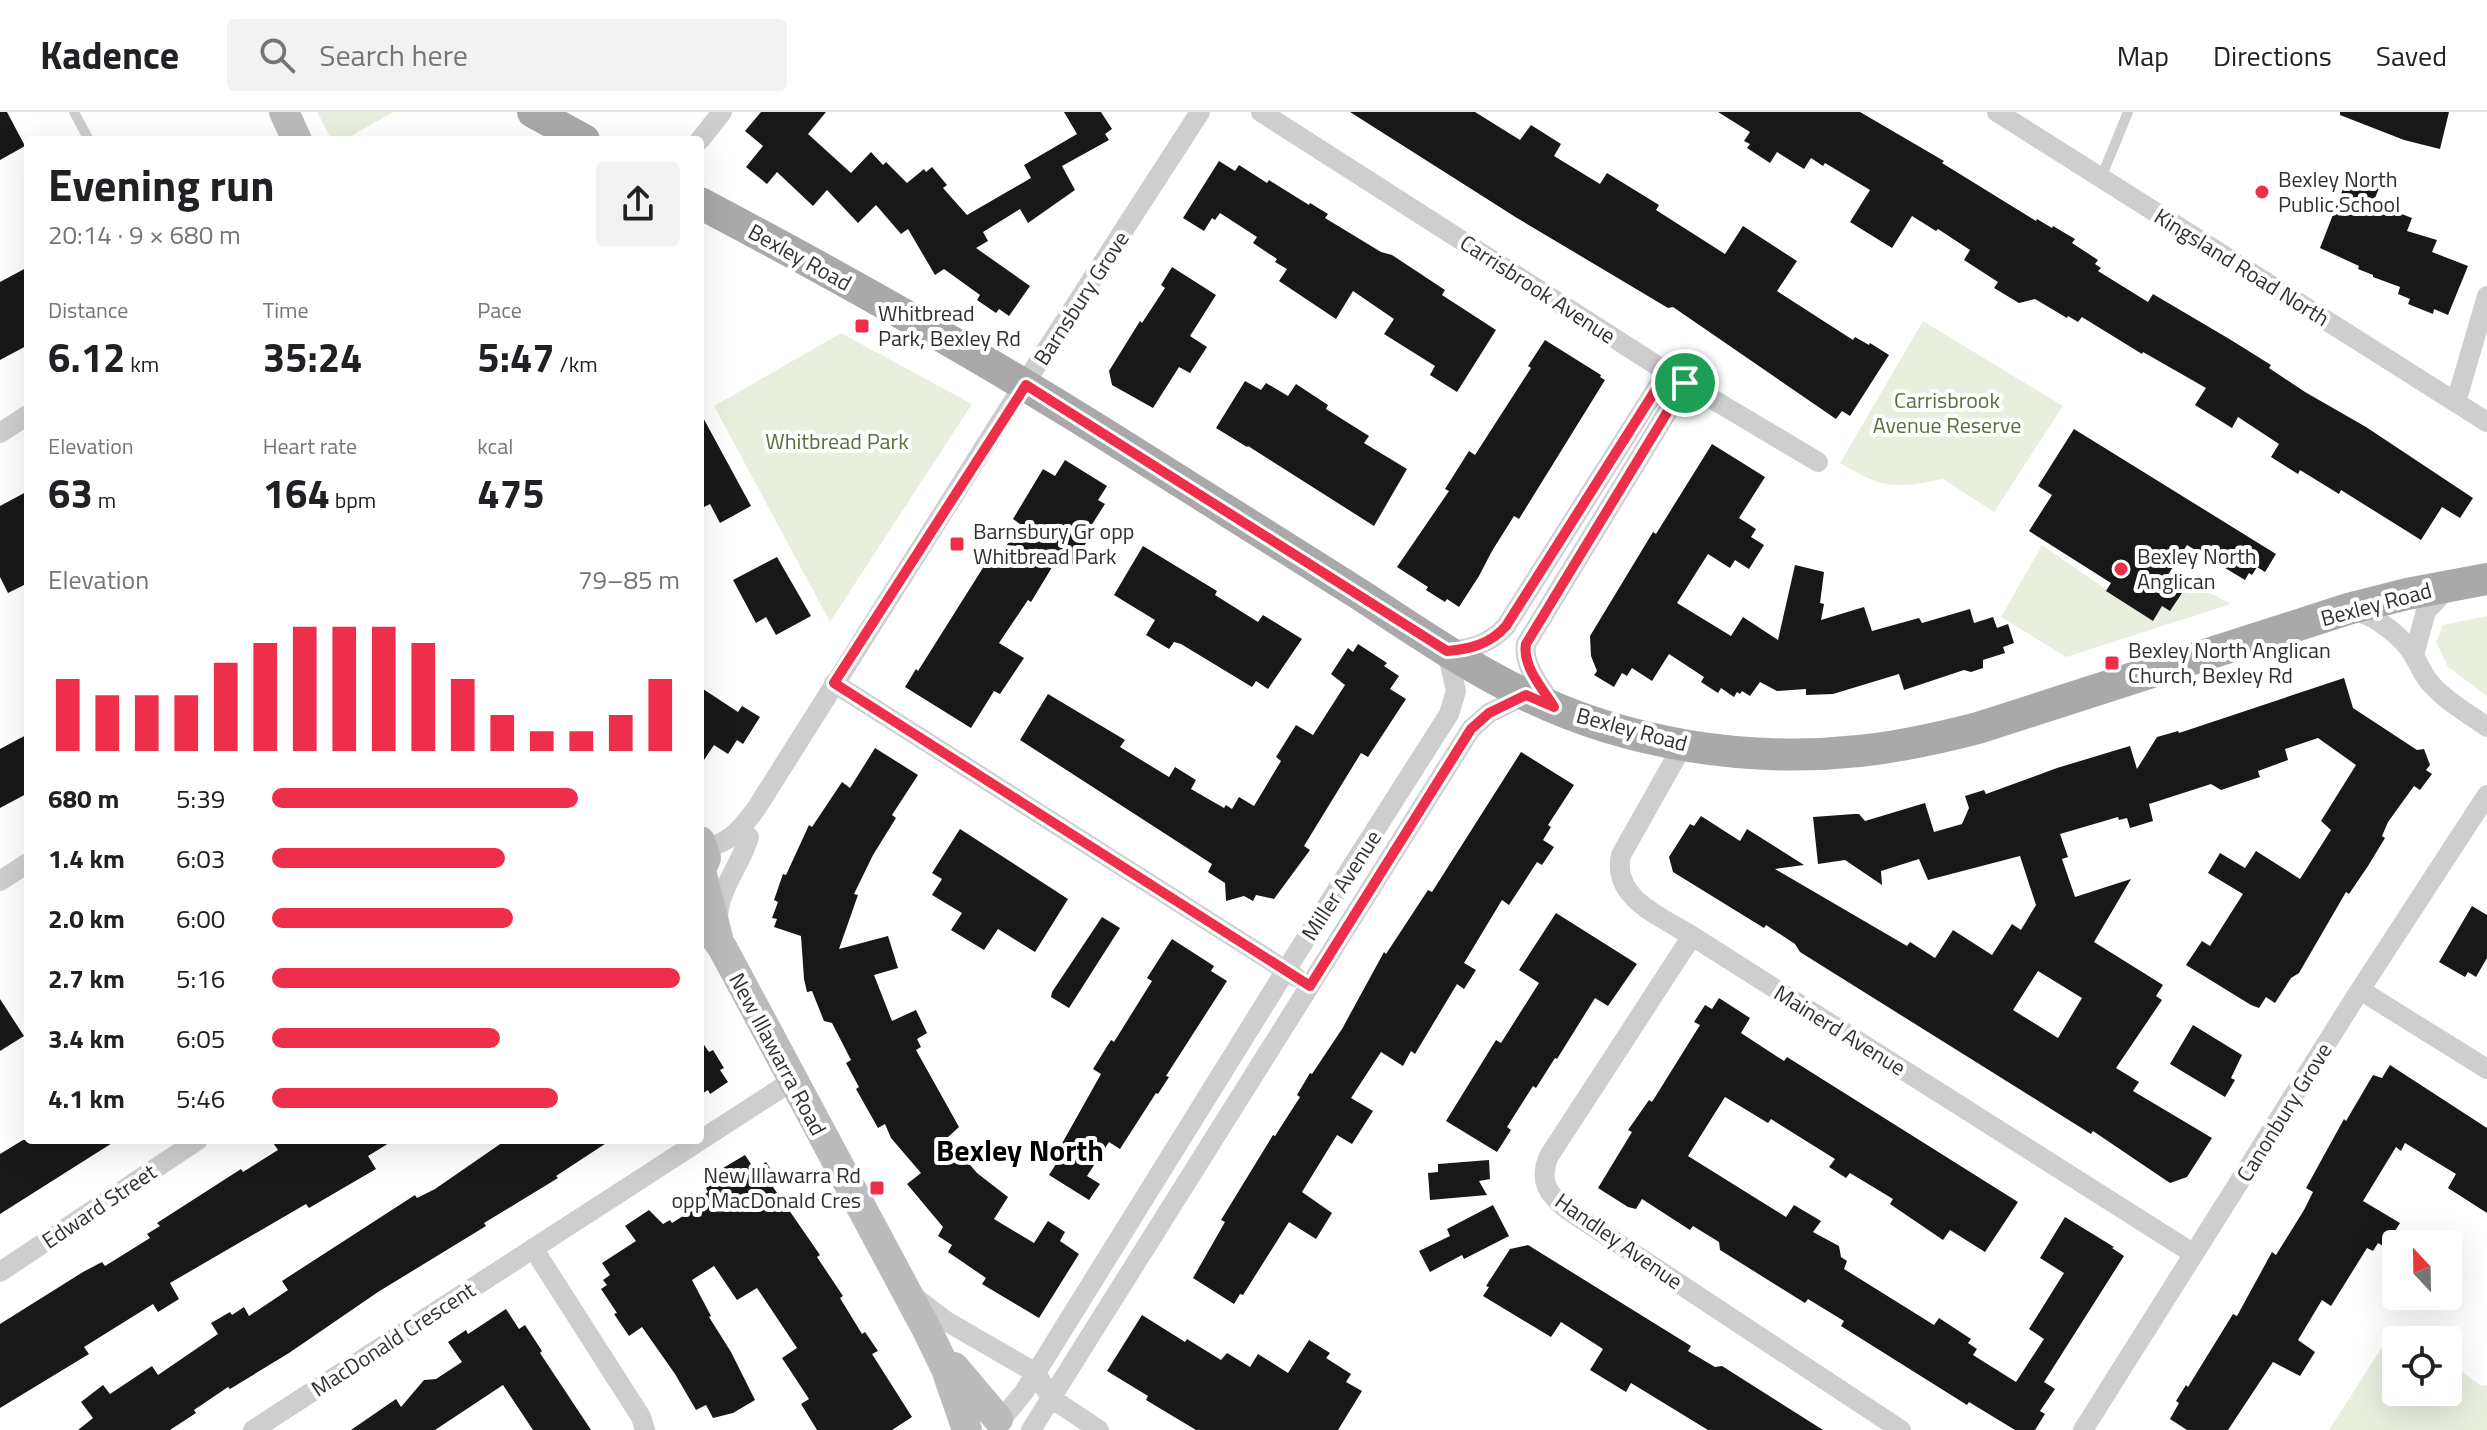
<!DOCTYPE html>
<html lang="en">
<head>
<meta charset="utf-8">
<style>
	body { margin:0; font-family:"Titillium Web",sans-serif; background:#f2f2f2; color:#202124; height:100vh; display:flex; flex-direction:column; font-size:30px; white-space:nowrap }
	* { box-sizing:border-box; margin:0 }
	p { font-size:26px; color:#757577 }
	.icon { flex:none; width:44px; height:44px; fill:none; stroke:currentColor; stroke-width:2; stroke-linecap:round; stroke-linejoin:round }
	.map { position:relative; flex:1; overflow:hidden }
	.drawer { position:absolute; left:24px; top:24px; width:680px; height:1008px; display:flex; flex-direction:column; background:#fff; border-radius:8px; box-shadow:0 8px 32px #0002 }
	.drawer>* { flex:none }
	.needle { width:52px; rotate:338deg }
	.tools { position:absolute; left:2382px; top:1118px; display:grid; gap:16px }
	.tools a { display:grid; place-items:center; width:80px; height:80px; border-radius:8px; background:#fff; box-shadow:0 8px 32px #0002; font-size:40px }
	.pin { position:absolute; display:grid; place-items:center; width:68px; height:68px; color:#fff; margin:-34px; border:4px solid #fff; border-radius:50%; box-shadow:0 2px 8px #0007 }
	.round { display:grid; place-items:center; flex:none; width:84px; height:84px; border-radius:8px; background:#f2f2f2 }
	.summary { display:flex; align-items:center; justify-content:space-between; height:136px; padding:0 24px }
	h1 { font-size:44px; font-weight:700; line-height:60px }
	.stats { display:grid; grid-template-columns:repeat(3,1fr); gap:12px; height:136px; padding:8px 24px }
	.stats div { display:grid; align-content:center }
	.stats b { font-size:40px; font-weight:700 }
	.stats small { font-size:22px; font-weight:400 }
	.stats p { font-size:22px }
	.chart { height:224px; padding:16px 24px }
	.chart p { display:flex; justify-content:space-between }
	.chart svg { width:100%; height:144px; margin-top:8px; stroke:#ed2f4b; stroke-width:6 }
	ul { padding:0 24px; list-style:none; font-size:26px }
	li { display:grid; grid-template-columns:128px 96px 1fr; align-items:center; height:60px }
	li i { height:20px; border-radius:10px; background:#ed2f4b }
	header { display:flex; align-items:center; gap:48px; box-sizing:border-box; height:112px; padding:0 40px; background:#fff; border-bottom:2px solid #e0e0e0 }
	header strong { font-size:38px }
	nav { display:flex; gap:44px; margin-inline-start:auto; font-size:28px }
	.search { width:560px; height:72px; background:#f2f2f2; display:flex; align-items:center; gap:20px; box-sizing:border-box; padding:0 28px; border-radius:8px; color:#757577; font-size:30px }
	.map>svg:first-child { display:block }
</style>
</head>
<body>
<header>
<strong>Kadence</strong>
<div class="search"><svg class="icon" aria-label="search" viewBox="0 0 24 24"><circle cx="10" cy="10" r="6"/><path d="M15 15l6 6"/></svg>Search here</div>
<nav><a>Map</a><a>Directions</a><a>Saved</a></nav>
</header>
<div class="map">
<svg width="2487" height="1318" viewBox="0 0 2487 1318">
	<rect width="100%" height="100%" fill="#fff"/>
	<path fill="#e9efdf" d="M317 0H394L343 28H332Z
		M1923 209 2063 294 1994 400 1943 367C1893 377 1884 377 1840 351Z
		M841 221 972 292 830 510 714 294Z
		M2042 433 2152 509 2162 494 2170 499 2181 481 2173 475 2179 465 2231 492 2066 545 2001 505Z
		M2487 504V584L2448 555 2436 530 2443 513Z
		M2396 1213 2417 1228H2396V1280H2448V1250L2482 1274 2487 1273V1318H2329Z"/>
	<path fill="#181818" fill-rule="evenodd" d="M0 0H7L25 34 0 48Z
		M761 0H826L808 22 851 61 871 40 883 53 886 50 907 71 924 57 926 60 932 55 947 73 943 76 967 103 1031 66 1024 53 1077 22 1064 0H1101L1112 17 1105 22 1109 28 1062 54 1075 78 1028 111 1020 97 983 120 988 129 976 136 1030 174 1009 204 999 197 996 201 977 188 980 183 944 157 935 163 908 117 901 122 876 93 858 111 827 78 813 94 777 60 767 72 746 55 763 34 745 19Z
		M1350 0H1475L1520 28 1531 13 1561 32 1554 44 1600 72 1607 61 1659 93 1656 98 1725 142 1743 114 1797 149 1777 179 1853 228 1855 225 1869 233 1870 231 1889 243 1850 304 1842 299 1836 307 1673 195 1668 196 1517 106Z
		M1718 0H1860L1944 49 1942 51 2036 109 2037 107 2052 116 2053 114 2075 127 2072 131 2098 148 2095 152 2101 156 2098 159 2148 190 2153 182 2231 228 2271 253 2269 256 2305 280 2366 315 2473 386 2460 406 2442 395 2421 428 2341 378 2339 382 2300 358 2298 362 2271 345 2279 332 2238 305 2232 316 2195 293 2206 276 2143 240 2142 242 2082 205 2078 210 2068 204 2067 206 2035 187 2019 191 1994 176 1998 170 1964 148 1970 138 1938 117 1936 119 1912 104 1892 136 1850 110 1870 78 1825 51 1823 54 1811 46 1804 57 1777 40 1770 51 1747 36 1750 32 1744 29 1750 20Z
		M2340 0H2449L2440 37 2404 28 2340 3Z
		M1219 49 1235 59 1239 53 1267 71 1269 68 1309 93 1310 91 1328 102 1325 106 1381 140 1392 143 1445 178 1442 183 1496 218 1457 280 1430 263 1435 254 1384 222 1394 207 1353 179 1336 207 1279 169 1287 157 1275 150 1277 147 1253 131 1257 125 1220 101 1215 108 1212 106 1204 119 1183 106Z
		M2350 59 2381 71 2373 91 2412 106 2407 119 2437 128 2432 140 2468 154 2448 203 2434 197 2433 202 2408 192 2410 187 2398 182 2400 175 2373 165V163L2358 157 2359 154 2320 136Z
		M28 155V233L0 248V170Z
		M1172 155 1216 183 1190 224 1207 235 1190 261 1179 255 1153 296 1112 273 1109 259 1140 209 1142 211 1165 176 1161 173Z
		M1545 228 1601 263 1600 265 1605 268 1519 407 1514 404 1492 439 1479 464 1459 495 1447 487 1445 490 1426 478 1428 475 1397 455 1449 379 1445 377 1469 339 1475 343 1531 256 1528 254Z
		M1245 269 1261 278 1266 271 1288 284 1296 272 1328 293 1326 297 1369 324 1364 331 1407 357 1374 414 1248 334 1247 335 1216 316Z
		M700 300 751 394 720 411 710 392 700 397Z
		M2074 317 2276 442 2265 460 2257 455 2252 463 2249 461 2245 468 2187 433 2166 466 2182 481 2170 499 2162 494 2153 509 2106 479 2111 471 2029 419 2052 383 2038 374Z
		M1712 332 1765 365 1739 406 1756 417 1751 425 1764 433 1749 457 1735 448 1730 456 1708 442 1677 491 1731 524 1743 505 1778 528 1795 453 1824 460 1820 491 1824 492 1821 508 1864 495 1872 519 1919 506 1922 511 1970 497 1974 511 1993 505 1997 516 2008 512 2014 531 2003 535 2005 541 1983 548V556L1971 560 1964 558 1904 578 1899 562 1833 582 1806 583V577L1777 579 1760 570 1750 584 1742 579 1740 582 1737 580 1734 585 1721 576 1718 581 1701 570 1704 565 1669 542 1652 569 1632 556 1627 564 1622 561 1614 575 1594 563 1597 559 1591 544 1590 524 1653 420 1656 422Z
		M1065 348 1107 374 1098 388 1105 392 1082 428 1086 431 1072 453 1057 447 1031 490 1028 488 999 531 1024 546 1000 582 994 579 971 616 905 575 916 557 918 559 991 443 998 447 1020 412 1013 407 1043 357 1055 364Z
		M28 379V471L8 481 0 465V394Z
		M1143 434 1217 479 1215 483 1258 510 1263 503 1302 527 1268 577 1256 569 1252 575 1181 532 1174 530 1169 537 1146 523 1155 508 1114 483Z
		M777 445 811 504 776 523 766 505 756 511 733 468Z
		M1358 532 1387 551 1384 554 1399 564 1390 577 1406 587 1368 645 1361 641 1304 734 1310 738 1274 787 1256 783 1253 789 1244 784 1226 789 1225 771 1208 760 1212 752 1020 628 1048 582 1125 628 1120 635 1169 665 1175 655 1196 668 1191 677 1224 696 1226 693 1232 697 1239 685 1254 694 1281 649 1276 645 1296 613 1313 623 1345 573 1331 562 1348 536 1353 540Z
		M2344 566 2353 596 2417 638 2424 637 2430 653 2426 658 2432 662 2420 678 2414 674 2388 710 2382 724 2385 726 2368 754 2349 782 2346 780 2299 861 2291 866 2275 891 2266 885 2259 896 2251 893 2186 853 2202 829 2210 834 2243 782 2208 761 2220 741 2245 756 2256 739 2300 767 2331 718 2321 709 2356 653 2318 626 2285 637 2288 648 2258 659 2260 665 2221 678 2211 672 2149 692 2153 709 2130 716 2127 706 2119 708 2118 705 2060 722 2068 745 2062 747 2075 785 2131 767 2094 830 2163 873 2156 884 2162 888 2116 956 2139 970 2133 979 2212 1026 2187 1065 2170 1071 2093 1019 2091 1022 1800 840 1795 832 1766 813 1764 816 1673 760 1669 745 1690 712 1694 714 1701 704 1740 729 1747 717 1804 753 1775 757 1907 834 1910 830 1935 846 1953 818 1992 843 2012 812 2021 818 2036 793 2020 744 1928 768 1919 747 1881 759 1882 773 1845 748 1818 752 1813 705 1854 702H1859L1865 709 1925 691 1934 720 1962 712 1969 696 1965 684 1984 678 1986 682 2057 656 2130 634 2137 657 2157 625 2178 619 2179 621ZM2038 859 2082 886 2058 926 2013 898Z
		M700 575 738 600 742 594 760 605 743 632 737 628 728 642 714 633 700 654Z
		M28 622V681L0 696V637Z
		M875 636 918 663 892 703 896 706 873 743 854 782 858 783 839 837 888 824 898 856 874 863 892 909 916 898 927 921 917 927 921 935 916 938 959 1015 947 1026 977 1061 1008 1085 994 1107 1034 1131 1048 1109 1065 1120 1060 1129 1079 1142 1039 1206 982 1172 986 1166 948 1140 952 1133 938 1124 943 1115 907 1072 921 1061 891 1026 885 1012 878 1016 856 977 859 975 846 951 851 948 832 911 824 909 812 879 807 880 804 867 801 824 774 815 777 807 772 806 778 790 774 788 783 762 786 763 809 713 812 715 842 670 850 676Z
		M1521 640 1574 673 1548 713 1551 715 1543 728 1554 735 1542 753 1537 750 1509 793 1502 788 1464 851 1476 858 1464 877 1457 872 1415 942 1411 939 1403 954 1381 940 1351 986 1373 999 1352 1032 1337 1023 1302 1080 1332 1101 1316 1127 1289 1110 1243 1183 1240 1182 1234 1192 1193 1166 1225 1110 1221 1108 1273 1023 1275 1024 1300 985 1297 983 1310 961 1312 962 1342 917 1384 840 1386 842 1428 778 1432 780Z
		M960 717 1068 787 1035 840 998 817 984 838 951 818 962 801 932 783 942 767 932 761Z
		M2472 794 2487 803V846L2476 865 2468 860 2465 865 2439 850Z
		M1556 801 1637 852 1608 894 1595 886 1557 947 1555 946 1536 976 1533 974 1507 1015 1511 1018 1497 1040 1446 1009 1496 928 1501 931 1539 871 1519 858Z
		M1102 805 1120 816 1069 896 1051 885 1052 880Z
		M1172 827 1214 854 1211 859 1227 869 1166 964 1169 965 1158 982 1156 981 1120 1037 1109 1030 1087 1064 1100 1072 1089 1088 1049 1063 1065 1038 1060 1035 1101 962 1093 957 1111 928 1114 930 1152 869 1147 866Z
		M1719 886 1750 906 1741 921 1784 949 1787 945 2018 1090 1985 1140 1950 1118 1943 1128 1890 1092 1893 1087 1850 1061 1846 1066 1829 1055 1835 1047 1771 1007 1768 1011 1725 985 1688 1044 1786 1105 1794 1093 1821 1109 1813 1120 1839 1134 1841 1145 1847 1149 1844 1157 1934 1213 1939 1206 1971 1227 1968 1231 1977 1237 1973 1243 2016 1270 2044 1227 2029 1217 2064 1161 2040 1146 2065 1105 2114 1135 2112 1136 2124 1144 2044 1270 2055 1277 2040 1299 2045 1302 2035 1318H2015L1969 1290 1967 1293 1841 1214 1844 1209 1808 1187 1805 1191 1720 1138 1719 1130 1693 1114 1690 1118 1642 1087 1636 1097 1628 1095 1598 1076 1632 1020 1628 1018 1649 988 1652 990 1700 913 1694 910 1705 893 1712 897Z
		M0 887 24 924 0 939Z
		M2193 913 2242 943 2231 966 2235 968 2225 985 2170 952Z
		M700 927 709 940 713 938 724 956 720 958 728 970 710 982 708 978 700 983Z
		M2390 953 2487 1016V1101L2448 1076 2456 1062 2405 1031 2401 1039 2396 1035 2363 1089 2400 1111 2385 1135 2378 1131 2373 1139 2367 1136 2331 1194 2322 1188 2298 1228 2315 1240 2300 1264 2273 1250 2228 1318H2187L2170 1307 2179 1291 2176 1289 2186 1273 2188 1275 2233 1202 2237 1204 2272 1140 2276 1143 2304 1098 2313 1080 2306 1076 2344 1007 2346 1009 2373 963 2382 966Z
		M23 1028H117L0 1102V1042Z
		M271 1028H394L368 1044 376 1057 309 1096 306 1092 170 1171 179 1187 158 1200 153 1192 84 1235 89 1242 0 1296V1212L83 1160 102 1150 105 1154 150 1126 147 1122 160 1114 157 1111 241 1057 243 1060 278 1038Z
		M506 1028H611L556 1064 558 1066 484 1111 486 1114 378 1180 289 1241 230 1277 228 1275 194 1298 196 1301 170 1318H78L93 1306 81 1290 103 1273 110 1282 152 1254 158 1263 218 1222 211 1211 230 1200 232 1203 244 1195 249 1204 288 1178 282 1169 415 1083 417 1086 435 1077Z
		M745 1043 755 1058 766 1050 780 1071 773 1075 820 1143 817 1145 843 1184 840 1186 862 1222 865 1220 878 1239 872 1242 912 1305 892 1318H817L801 1292 809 1287 782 1246 797 1236 757 1176 737 1188 714 1154 692 1168 711 1204 709 1205 731 1240 755 1288 733 1301 713 1306 706 1293 696 1298 675 1262 642 1215 629 1224 614 1202 617 1201 601 1177 607 1173 603 1168 610 1163 602 1151 636 1129 625 1114 649 1098 663 1112 670 1108 672 1111 707 1089 703 1084 708 1080 706 1076 717 1068 713 1062Z
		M1489 1048 1490 1067 1479 1069 1487 1083 1430 1088 1428 1061 1438 1060V1052Z
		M1493 1093 1509 1124 1464 1147 1462 1143 1430 1160 1419 1139 1450 1124 1447 1117Z
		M1528 1133 1691 1234 1688 1239 1715 1255 1722 1254 1823 1318H1708L1631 1271 1626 1280 1590 1258 1603 1237 1561 1210 1551 1225 1483 1184 1489 1175 1486 1174 1510 1137Z
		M506 1197 519 1217 525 1213 542 1239 540 1241 591 1318H533L503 1273 435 1318H351L396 1287 401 1295 424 1268 436 1267 462 1250 448 1230 466 1218 468 1222Z
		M1142 1203 1185 1230 1187 1227 1221 1248 1227 1241 1250 1255 1258 1242 1288 1261 1309 1228 1330 1241 1326 1246 1351 1262 1346 1270 1362 1279 1338 1318H1196L1146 1288 1148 1284 1107 1259Z"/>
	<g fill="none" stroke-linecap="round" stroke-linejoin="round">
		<path stroke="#cecece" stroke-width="10" d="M74 0 89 28
			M2101 66 2128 0"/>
		<path stroke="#cecece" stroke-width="20" d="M1261 0 1667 260 1818 350
			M1997 0 2487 310
			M700 28 722 0
			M2456 290 2487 184
			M0 321 28 303
			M2352 498C2375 503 2404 525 2415 546 2421 556 2424 565 2432 573 2447 590 2469 602 2487 615
			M2414 543 2426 499 2447 477
			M834 571 1296 865
			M1554 595C1543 577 1522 554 1526 532L1685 271
			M1683 633 1621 743C1611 786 1662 805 1692 824L2194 1142
			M703 733C725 738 744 713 756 697L1007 299 1200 0
			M0 769 28 751
			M718 806C719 776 741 753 749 725
			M1692 824 1549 1044C1538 1069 1548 1083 1569 1099L1901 1318
			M2360 878 2487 957
			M533 1136 641 1305 645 1318
			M0 1160 198 1028
			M917 1187 946 1209 1036 1261 1051 1286 1099 1318
			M1001 1308 1024 1280 1286 858 1449 602 1456 579 1447 539C1471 537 1490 532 1506 514L1667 260
			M253 1318 792 969
			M1031 1318 1471 617 1489 601 1526 583
			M2083 1318 2360 878 2487 683"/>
		<path stroke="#bbb" stroke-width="30" d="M284 0 297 28
			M700 729 706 746 700 760
			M701 759 718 826
			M700 805 722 835 927 1218 946 1257 967 1318
			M954 1255 998 1307"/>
		<path stroke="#a9a9a9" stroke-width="32" d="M533 0 584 28
			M700 91C848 169 993 251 1135 341 1209 388 1284 435 1359 482 1413 517 1466 554 1524 582 1625 632 1747 651 1859 639 1900 635 1939 626 1978 616L2348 497 2407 482 2487 467"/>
	</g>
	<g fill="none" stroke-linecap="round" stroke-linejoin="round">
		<g stroke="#fff" stroke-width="16">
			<path id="route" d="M1667 260 1685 271 1526 532C1522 554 1543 577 1554 595L1526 583 1489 601 1471 617 1310 874 834 571 1026 273 1447 539C1471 537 1490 532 1506 514Z"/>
		</g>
		<use href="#route" stroke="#ed2f4b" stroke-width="10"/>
	</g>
	<g fill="#ed2f4b" stroke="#fff" stroke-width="3">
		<circle cx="2262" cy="80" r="8"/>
		<rect x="854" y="206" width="16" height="16" rx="4"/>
		<rect x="949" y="424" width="16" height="16" rx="4"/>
		<circle cx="2121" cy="457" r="8"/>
		<rect x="2104" y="543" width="16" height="16" rx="4"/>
		<rect x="869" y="1068" width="16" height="16" rx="4"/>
	</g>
	<g text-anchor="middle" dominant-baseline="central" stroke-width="8" stroke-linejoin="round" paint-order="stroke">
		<g font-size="22" fill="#313131" stroke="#fff" text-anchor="start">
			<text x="2278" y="67">Bexley North<tspan x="2278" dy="25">Public School</tspan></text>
			<text x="878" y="201">Whitbread<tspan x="878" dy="25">Park, Bexley Rd</tspan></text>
			<text x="973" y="419">Barnsbury Gr opp<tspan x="973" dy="25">Whitbread Park</tspan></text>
			<text x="2137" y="444">Bexley North<tspan x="2137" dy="25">Anglican</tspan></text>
			<text x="2128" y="538">Bexley North Anglican<tspan x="2128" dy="25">Church, Bexley Rd</tspan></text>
			<text x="861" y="1063" text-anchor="end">New Illawarra Rd<tspan x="861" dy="25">opp MacDonald Cres</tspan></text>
		</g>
		<g font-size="22" fill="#313131" stroke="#fff">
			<text transform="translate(800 145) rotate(29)">Bexley Road</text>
			<text transform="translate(2242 155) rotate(32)">Kingsland Road North</text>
			<text transform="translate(1538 177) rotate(33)">Carrisbrook Avenue</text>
			<text transform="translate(1081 186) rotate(-57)">Barnsbury Grove</text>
			<text transform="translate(2376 492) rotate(-15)">Bexley Road</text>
			<text transform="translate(1632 617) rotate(15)">Bexley Road</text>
			<text transform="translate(1341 773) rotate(-57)">Miller Avenue</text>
			<text transform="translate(1840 918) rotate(32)">Mainerd Avenue</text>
			<text transform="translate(778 942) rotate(62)">New Illawarra Road</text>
			<text transform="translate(2284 1000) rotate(-58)">Canonbury Grove</text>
			<text transform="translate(99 1094) rotate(-34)">Edward Street</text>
			<text transform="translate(1619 1129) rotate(35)">Handley Avenue</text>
			<text transform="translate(393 1227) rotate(-33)">MacDonald Crescent</text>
		</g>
		<g font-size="22" fill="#58703c" stroke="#fff">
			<text x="1947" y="288">Carrisbrook<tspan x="1947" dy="25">Avenue Reserve</tspan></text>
			<text x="837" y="329">Whitbread Park</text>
		</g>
		<g font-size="30" font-weight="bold" fill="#000" stroke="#fff">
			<text x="1020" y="1038">Bexley North</text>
		</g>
	</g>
</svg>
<div class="tools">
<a><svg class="needle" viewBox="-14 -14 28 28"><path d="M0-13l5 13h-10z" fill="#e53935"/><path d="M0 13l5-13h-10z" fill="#757577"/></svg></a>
<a><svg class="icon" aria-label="locate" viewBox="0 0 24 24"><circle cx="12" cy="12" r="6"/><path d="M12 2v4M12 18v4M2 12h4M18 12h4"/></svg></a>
</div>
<div class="pin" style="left:1685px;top:271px;background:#1e9e55"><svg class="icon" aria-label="arrive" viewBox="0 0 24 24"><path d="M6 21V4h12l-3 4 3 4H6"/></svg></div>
<section class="drawer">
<div class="summary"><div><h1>Evening run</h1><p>20:14 · 9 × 680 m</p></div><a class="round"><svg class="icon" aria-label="share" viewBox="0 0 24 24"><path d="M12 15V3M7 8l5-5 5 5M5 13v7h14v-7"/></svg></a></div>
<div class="stats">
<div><p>Distance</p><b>6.12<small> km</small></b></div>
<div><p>Time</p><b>35:24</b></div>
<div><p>Pace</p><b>5:47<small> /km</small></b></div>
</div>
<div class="stats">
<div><p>Elevation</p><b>63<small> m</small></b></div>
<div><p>Heart rate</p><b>164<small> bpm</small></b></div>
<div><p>kcal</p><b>475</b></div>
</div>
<div class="chart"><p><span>Elevation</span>79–85 m</p>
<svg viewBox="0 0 160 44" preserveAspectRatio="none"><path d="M5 44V22M15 44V27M25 44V27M35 44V27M45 44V17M55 44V11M65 44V6M75 44V6M85 44V6M95 44V11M105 44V22M115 44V33M125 44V38M135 44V38M145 44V33M155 44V22"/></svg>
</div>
<ul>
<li><b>680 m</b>5:39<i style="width:75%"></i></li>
<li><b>1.4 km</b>6:03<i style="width:57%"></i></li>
<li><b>2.0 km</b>6:00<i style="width:59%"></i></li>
<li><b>2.7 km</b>5:16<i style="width:100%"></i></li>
<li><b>3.4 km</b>6:05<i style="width:56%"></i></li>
<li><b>4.1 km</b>5:46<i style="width:70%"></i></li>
</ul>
</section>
</div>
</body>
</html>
